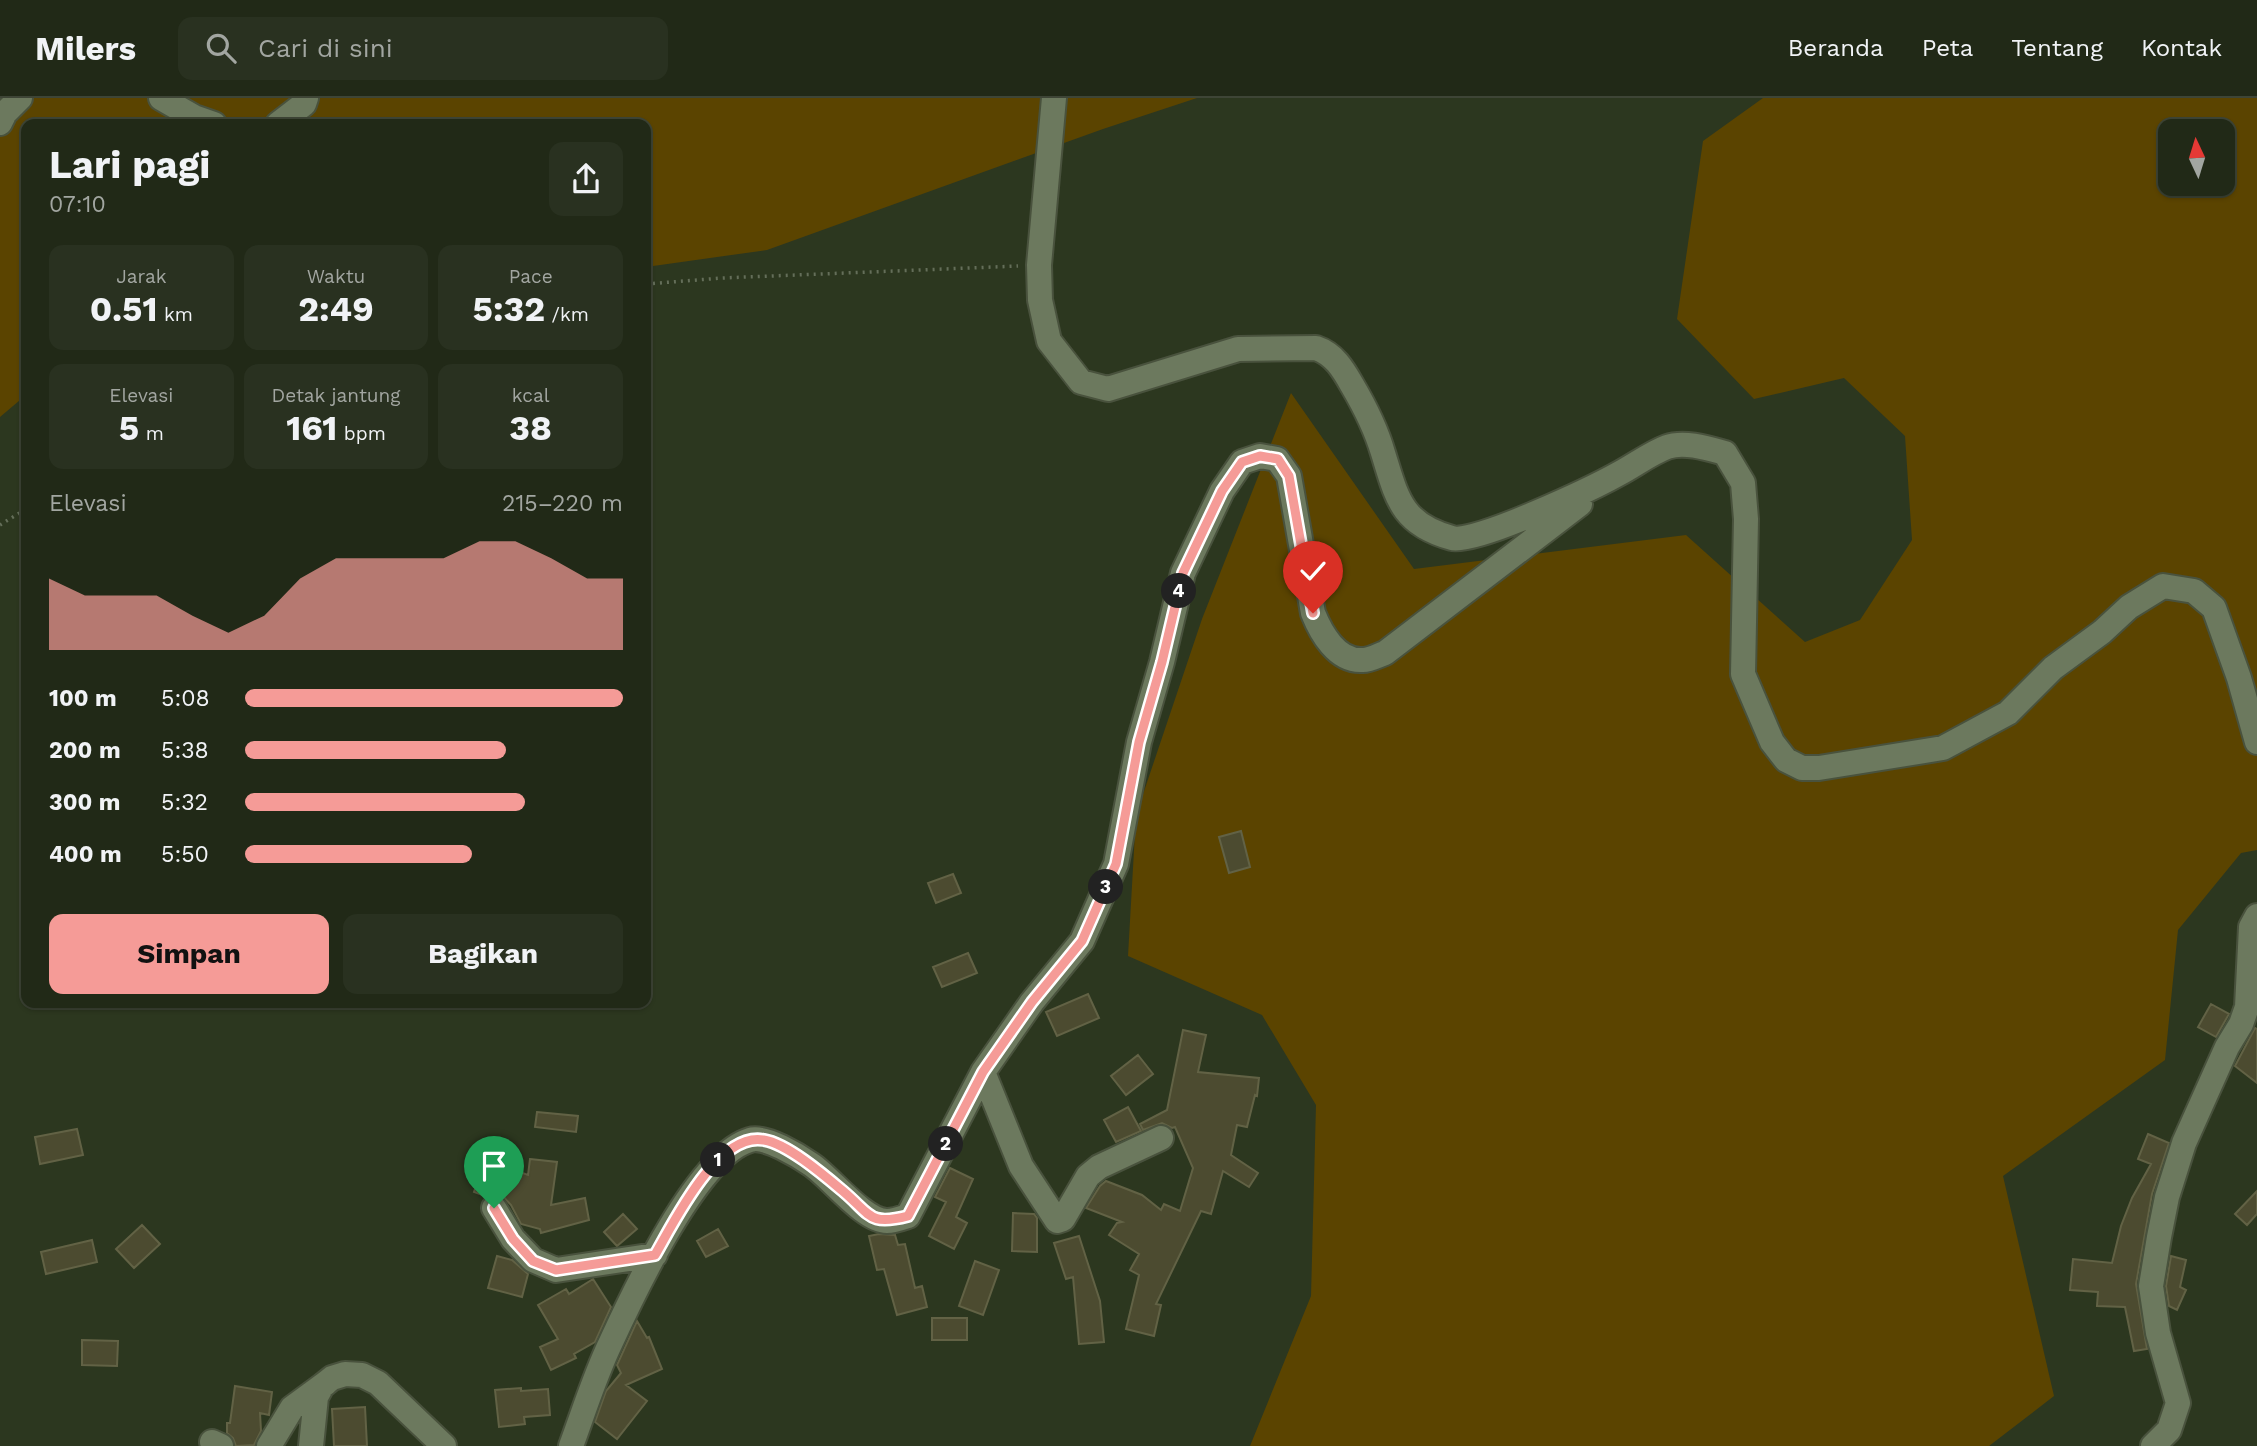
<!DOCTYPE html>
<html lang="id">
<head>
<meta charset="utf-8">
<style>
	body { margin:0; font-family:"Work Sans",sans-serif; background:#293120; color:#f1f3f6; height:100vh; display:flex; flex-direction:column; font-size:26px; white-space:nowrap }
	* { box-sizing:border-box; margin:0 }
	p { font-size:23px; color:#a2a6a1 }
	.icon { flex:none; width:38px; height:38px; fill:none; stroke:currentColor; stroke-width:2; stroke-linecap:round; stroke-linejoin:round }
	.map { position:relative; flex:1; overflow:hidden }
	.details { position:absolute; left:21px; top:21px; width:630px; height:889px; display:flex; flex-direction:column; background:#212917; border-radius:14px; box-shadow:0 2px 5px #0004,0 0 0 2px #3e4536 }
	.details>* { flex:none }
	.needle { width:46px; rotate:356deg }
	.fabs { position:absolute; left:2158px; top:21px; display:grid; gap:14px }
	.fabs a { display:grid; place-items:center; width:77px; height:77px; border-radius:14px; background:#212917; box-shadow:0 2px 5px #0004,0 0 0 2px #3e4536; font-size:35px }
	.pin { position:absolute; display:grid; place-items:center; width:60px; height:60px; color:#fff; margin:-72px -30px; border-radius:50% 50% 50% 0; rotate:-45deg; box-shadow:0 0 7px #0007 }
	.pin .icon { rotate:45deg }
	.km { position:absolute; width:35px; height:35px; margin:-18px; border-radius:50%; background:#222; color:#fff; font-size:19px; line-height:35px; text-align:center }
	.round { display:grid; place-items:center; flex:none; width:74px; height:74px; border-radius:14px; background:#293120 }
	.headline { display:flex; align-items:center; justify-content:space-between; height:119px; padding:0 28px }
	h1 { font-size:38px; font-weight:700; line-height:52px }
	.figures { display:grid; grid-template-columns:repeat(3,1fr); gap:10px; height:119px; padding:7px 28px }
	.figures div { display:grid; align-content:center; border-radius:14px; background:#293120; text-align:center }
	.figures b { font-size:35px; font-weight:700 }
	.figures small { font-size:19px; font-weight:400 }
	.figures p { font-size:19px }
	.chart { height:196px; padding:14px 28px }
	.chart p { display:flex; justify-content:space-between }
	.chart svg { width:100%; height:126px; margin-top:7px; fill:#f59b97; opacity:.7 }
	.primary-button { display:flex; gap:14px; margin-top:auto; padding:14px 28px }
	.primary-button a { flex:1; height:80px; border-radius:14px; background:#f59b97; color:#111; font-size:28px; font-weight:700; line-height:80px; text-align:center }
	.primary-button a+a { background:#293120; color:#f1f3f6 }
	ul { padding:0 28px; list-style:none; font-size:23px }
	li { display:grid; grid-template-columns:112px 84px 1fr; align-items:center; height:52px }
	li i { height:18px; border-radius:9px; background:#f59b97 }
	header { display:flex; align-items:center; gap:42px; box-sizing:border-box; height:98px; padding:0 35px; background:#212917; border-bottom:2px solid #3e4536 }
	header strong { font-size:33px }
	nav { display:flex; gap:38px; margin-inline-start:auto; font-size:24px }
	.search { width:490px; height:63px; background:#293120; display:flex; align-items:center; gap:18px; box-sizing:border-box; padding:0 24px; border-radius:14px; color:#a2a6a1; font-size:26px }
	.map>svg:first-child { display:block }
</style>
</head>
<body>
<header>
<strong>Milers</strong>
<div class="search"><svg class="icon" aria-label="search" viewBox="0 0 24 24"><circle cx="10" cy="10" r="6"/><path d="M15 15l6 6"/></svg>Cari di sini</div>
<nav><a>Beranda</a><a>Peta</a><a>Tentang</a><a>Kontak</a></nav>
</header>
<div class="map">
<svg width="2257" height="1348" viewBox="0 0 2257 1348">
	<rect width="100%" height="100%" fill="#2c371f"/>
	<path fill="#5b4400" fill-rule="evenodd" d="M0 0H1197L1103 31 767 152 646 169V26H26V297L0 319Z
		M1763 0H2257V752L2241 755 2178 832 2165 962 2003 1078 2054 1298 1989 1348H1250L1311 1198 1316 1007 1262 917 1128 858 1136 717 1202 521 1291 295 1414 471 1686 437 1805 544 1860 522 1912 442 1905 338 1844 280 1754 301 1677 221 1703 43ZM2170 33H2222V86H2170Z"/>
	<path fill="#4c4b30" stroke="#626245" stroke-width="2" d="M1241 733 1250 769 1229 775 1219 739Z
		M953 776 961 795 936 805 928 785Z
		M968 855 977 875 942 889 933 869Z
		M1088 896 1099 920 1057 938 1046 914Z
		M2211 906 2229 916 2216 939 2198 929Z
		M2255 930 2257 931V985L2235 968Z
		M1183 932 1206 937 1198 974 1259 980 1257 998 1255 997 1247 1029 1237 1027 1231 1057 1258 1075 1249 1089 1223 1073 1211 1116 1201 1113 1156 1206 1161 1207 1154 1238 1126 1231 1139 1177 1130 1172 1139 1156 1109 1137 1117 1125 1122 1124 1086 1110 1100 1088 1106 1083 1142 1097 1161 1112 1164 1106 1180 1113 1193 1070 1175 1029 1172 1030 1162 1025 1143 1032 1140 1026 1167 1012Z
		M1138 957 1153 976 1126 997 1111 978Z
		M1128 1009 1141 1033 1116 1044 1104 1022Z
		M537 1014 578 1018 576 1034 535 1029Z
		M77 1031 83 1057 40 1066 35 1039Z
		M2148 1036 2169 1045 2152 1096 2136 1186 2147 1251 2134 1253 2125 1209 2097 1208 2098 1194 2070 1192 2073 1161 2112 1165 2121 1128 2132 1100 2151 1066 2138 1061Z
		M530 1061 557 1064 551 1107 585 1100 589 1122 541 1135 540 1131 521 1126 511 1107 502 1097 493 1095 485 1098 474 1094 485 1062 528 1077Z
		M950 1070 973 1081 956 1119 967 1125 954 1151 929 1138 946 1104 935 1099Z
		M2257 1093V1116L2247 1127 2235 1116Z
		M1013 1115 1034 1116 1037 1120V1154L1012 1153Z
		M623 1116 637 1131 617 1148 604 1134Z
		M142 1127 160 1146 134 1170 116 1151Z
		M718 1131 728 1148 706 1159 697 1143Z
		M879 1136 895 1137 898 1147 905 1146 915 1190 922 1188 927 1209 897 1217 884 1171 877 1172 869 1138Z
		M1079 1138 1100 1203 1104 1244 1079 1246 1073 1179 1066 1181 1054 1145Z
		M92 1142 97 1164 46 1176 41 1154Z
		M497 1158 512 1162 528 1176 522 1199 488 1190Z
		M2171 1158 2186 1162 2180 1189 2186 1192 2177 1212 2169 1208 2166 1188Z
		M975 1163 999 1172 983 1217 959 1208Z
		M593 1181 611 1209 595 1244 574 1256 576 1260 551 1272 540 1249 558 1241 538 1207 566 1191 569 1196Z
		M932 1220H967V1242H932Z
		M637 1223 647 1240 649 1239 662 1271 626 1287 647 1303 617 1341 595 1324 606 1293 621 1275 617 1267Z
		M82 1242 118 1243 117 1268 82 1267Z
		M235 1288 272 1294 269 1317 260 1315 261 1333 254 1347 236 1348 233 1340 227 1335V1325H230Z
		M521 1290V1293L548 1291 550 1317 524 1319 525 1326 499 1329 495 1292Z
		M365 1309 367 1348H334L332 1311Z"/>
	<g fill="none" stroke-linecap="round" stroke-linejoin="round">
		<g stroke="#49523d" stroke-width="28">
			<path id="minor" d="M161 0 194 19 214 26
				M1054 0 1039 167 1040 202 1049 243 1081 284 1108 291 1238 251 1316 250C1334 256 1343 271 1352 287 1365 309 1376 331 1383 355 1397 400 1401 426 1452 440 1474 447 1595 389 1620 375 1635 367 1651 355 1667 349 1684 343 1707 350 1725 355L1743 385 1746 421 1743 576 1772 644 1786 662 1802 670H1819L1943 650 2008 615 2053 570 2102 534 2129 509 2163 488 2194 493 2214 510 2239 580 2257 644
				M0 25 5 15 20 0
				M278 26 304 6 306 0
				M983 974 1021 1068 1057 1123 1063 1121 1088 1078 1099 1069 1161 1040
				M494 1110 513 1141 533 1162 556 1172 655 1157
				M212 1344 221 1348
				M269 1348 292 1310 326 1285
				M311 1348 316 1299 322 1288 332 1280 345 1276 362 1277 378 1285 444 1348
				M571 1348C584 1313 595 1277 611 1244 634 1194 698 1057 750 1042 765 1037 799 1058 812 1067 832 1081 864 1123 887 1123 894 1123 902 1120 908 1118L983 974 1032 904 1082 843 1116 766 1139 644 1162 564 1183 475 1222 393 1242 364 1260 358 1277 361 1289 378 1313 515C1321 535 1337 564 1363 562 1370 562 1379 557 1385 555L1580 406
				M2153 1348 2169 1332 2178 1305 2158 1235 2151 1188 2159 1139 2167 1099 2184 1045 2227 949 2241 926 2247 909 2251 829 2257 818"/>
		</g>
		<path stroke="#646e59" stroke-width="3.5" stroke-dasharray="2 5" stroke-linecap="butt" d="M646 186 722 180 1018 168
			M0 427 26 411"/>
		<use href="#minor" stroke="#6c795e" stroke-width="24"/>
	</g>
	<g fill="none" stroke-linecap="round" stroke-linejoin="round">
		<g stroke="#fff" stroke-width="14">
			<path id="route" d="M494 1110 513 1141 533 1163 556 1172 655 1157C674 1124 718 1033 764 1042 788 1046 825 1078 844 1094 871 1117 869 1128 908 1118L983 974 1032 904 1082 843 1116 766 1139 644 1162 564 1183 475 1222 393 1242 364 1260 358 1278 361 1289 378 1313 515"/>
		</g>
		<use href="#route" stroke="#f59b97" stroke-width="9"/>
	</g>
</svg>
<div class="fabs">
<a><svg class="needle" viewBox="-14 -14 28 28"><path d="M0-13l5 13h-10z" fill="#e53935"/><path d="M0 13l5-13h-10z" fill="#a2a6a1"/></svg></a>
</div>
<div class="pin" style="left:494px;top:1110px;background:#1e9e55"><svg class="icon" aria-label="arrive" viewBox="0 0 24 24"><path d="M6 21V4h12l-3 4 3 4H6"/></svg></div>
<div class="pin" style="left:1313px;top:515px;background:#d93025"><svg class="icon" aria-label="check" viewBox="0 0 24 24"><path d="M5 12l5 5 9-10"/></svg></div>
<b class="km" style="left:718px;top:1062px">1</b>
<b class="km" style="left:946px;top:1046px">2</b>
<b class="km" style="left:1106px;top:789px">3</b>
<b class="km" style="left:1179px;top:493px">4</b>
<section class="details">
<div class="headline"><div><h1>Lari pagi</h1><p>07:10</p></div><a class="round"><svg class="icon" aria-label="share" viewBox="0 0 24 24"><path d="M12 15V3M7 8l5-5 5 5M5 13v7h14v-7"/></svg></a></div>
<div class="figures">
<div><p>Jarak</p><b>0.51<small> km</small></b></div>
<div><p>Waktu</p><b>2:49</b></div>
<div><p>Pace</p><b>5:32<small> /km</small></b></div>
</div>
<div class="figures">
<div><p>Elevasi</p><b>5<small> m</small></b></div>
<div><p>Detak jantung</p><b>161<small> bpm</small></b></div>
<div><p>kcal</p><b>38</b></div>
</div>
<div class="chart"><p><span>Elevasi</span>215–220 m</p>
<svg viewBox="0 0 160 44" preserveAspectRatio="none"><path d="M0 44V19L10 25L20 25L30 25L40 32L50 38L60 32L70 19L80 12L90 12L100 12L110 12L120 6L130 6L140 12L150 19L160 19V44z"/></svg>
</div>
<ul>
<li><b>100 m</b>5:08<i style="width:100%"></i></li>
<li><b>200 m</b>5:38<i style="width:69%"></i></li>
<li><b>300 m</b>5:32<i style="width:74%"></i></li>
<li><b>400 m</b>5:50<i style="width:60%"></i></li>
</ul>
<div class="primary-button"><a>Simpan</a><a>Bagikan</a></div>
</section>
</div>
</body>
</html>
